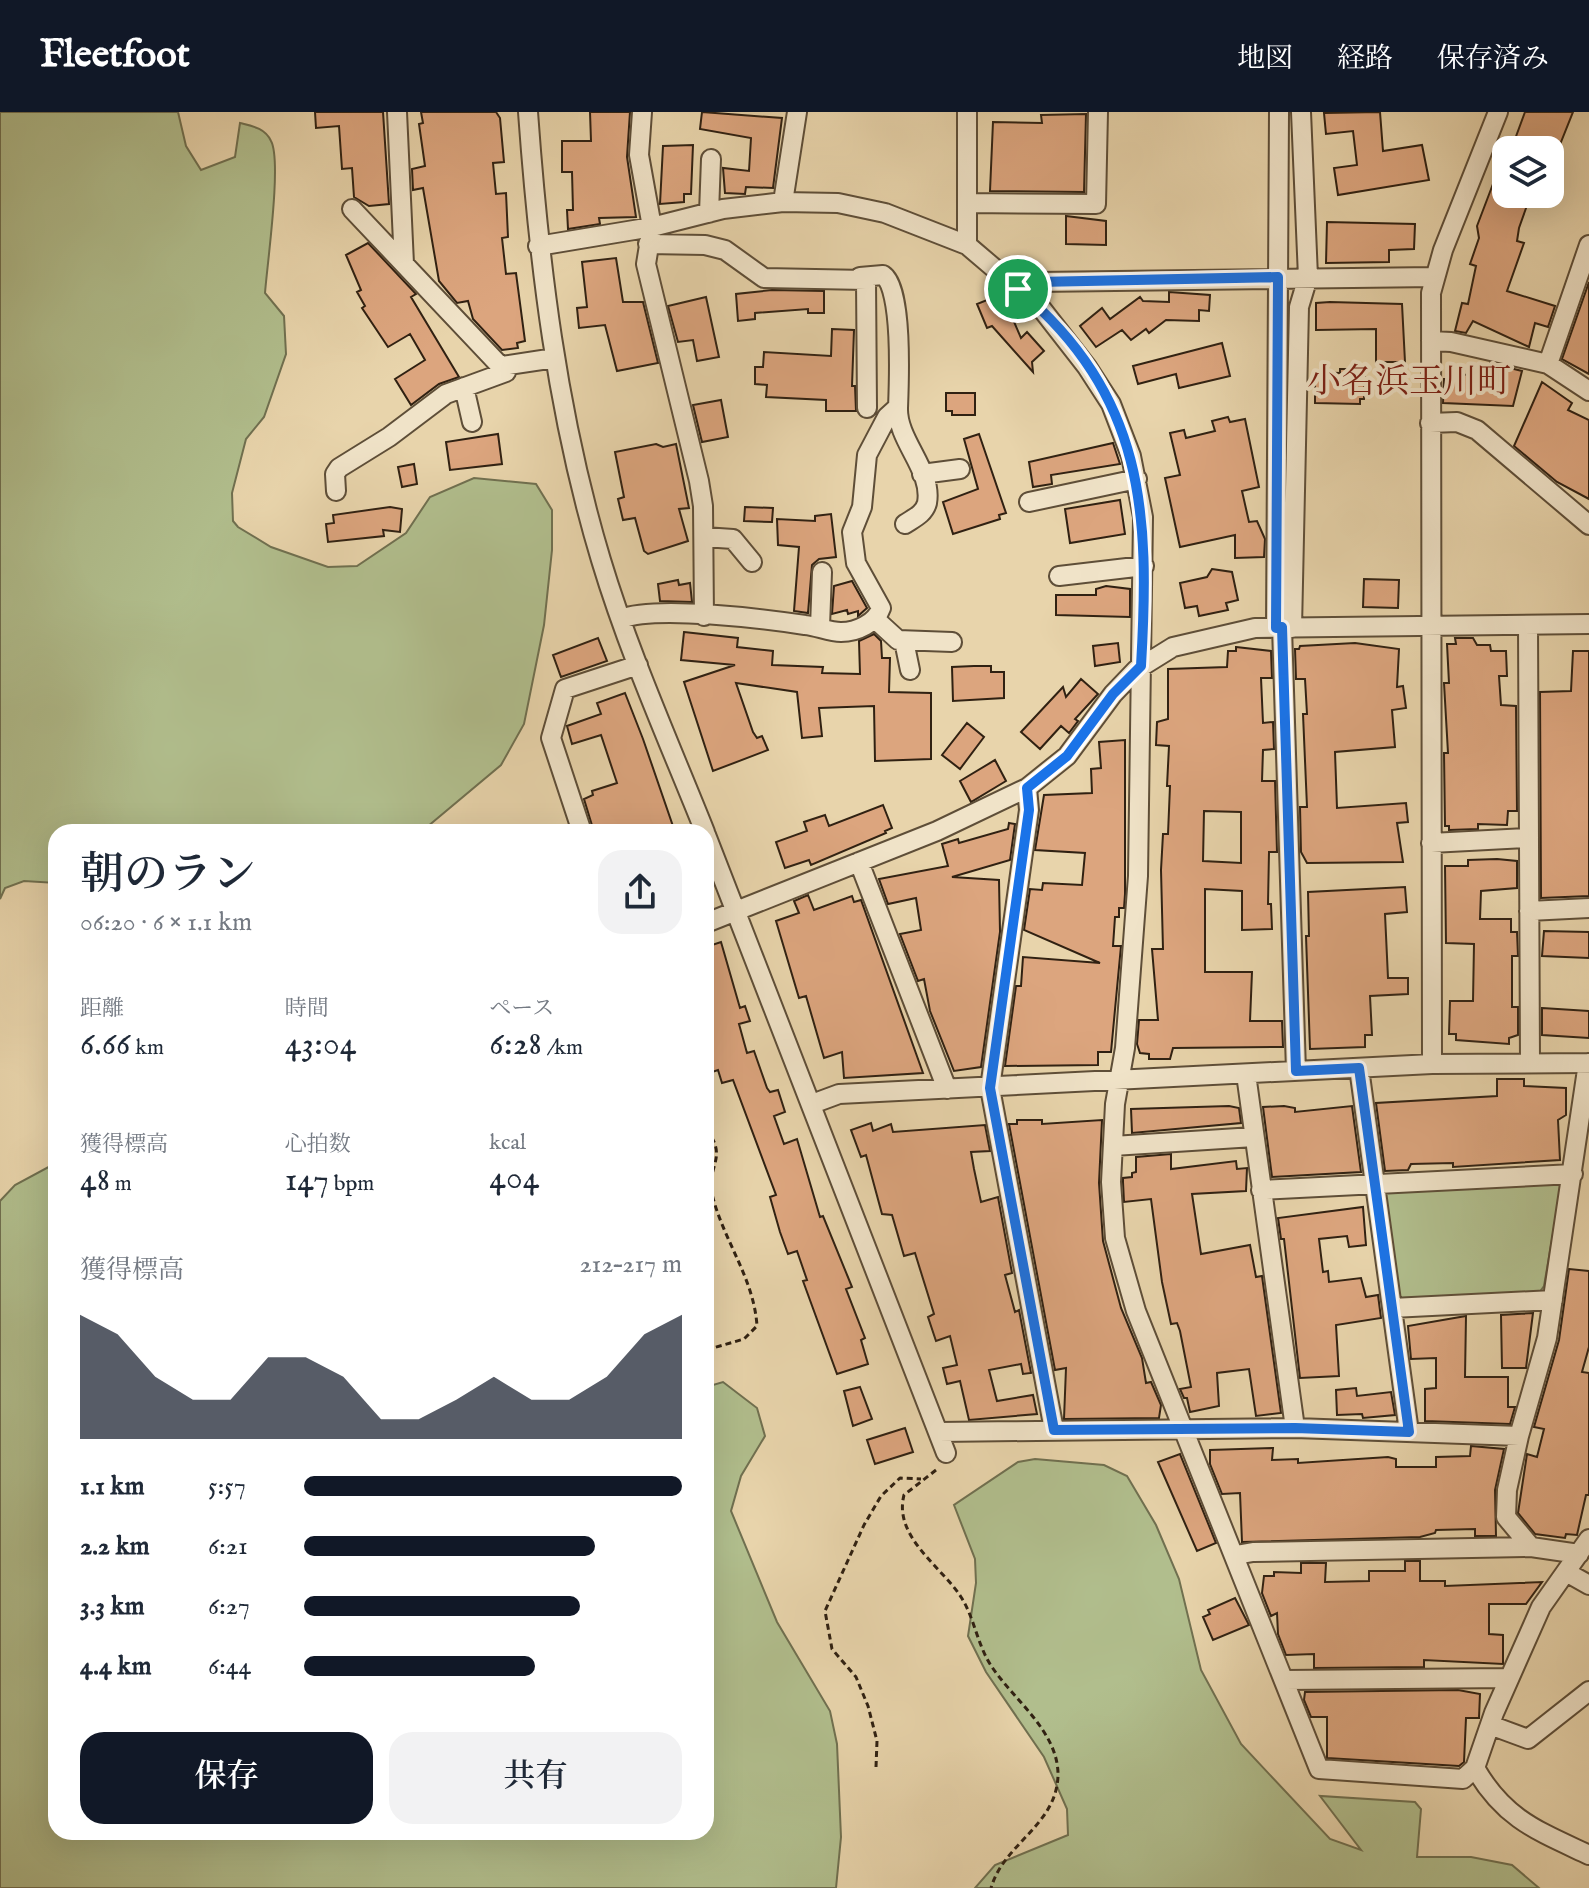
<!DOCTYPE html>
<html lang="ja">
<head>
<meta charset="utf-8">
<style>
	body { margin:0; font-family:"IM FELL English","Noto Serif JP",serif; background:#f2f2f3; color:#1f2937; height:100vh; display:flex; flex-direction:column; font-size:30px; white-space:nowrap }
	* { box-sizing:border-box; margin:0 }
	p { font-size:26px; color:#747a83 }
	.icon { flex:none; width:44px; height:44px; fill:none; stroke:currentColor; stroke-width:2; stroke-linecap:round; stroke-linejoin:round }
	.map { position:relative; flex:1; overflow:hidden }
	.panel { position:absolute; left:48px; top:712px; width:666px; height:1016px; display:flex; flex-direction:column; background:#fff; border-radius:24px; box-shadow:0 8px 32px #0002 }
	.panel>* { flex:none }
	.buttons { position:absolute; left:1492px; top:24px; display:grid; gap:16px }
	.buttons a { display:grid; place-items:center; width:72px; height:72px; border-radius:16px; background:#fff; box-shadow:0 8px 32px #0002; font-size:40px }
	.pin { position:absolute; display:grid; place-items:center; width:68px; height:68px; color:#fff; margin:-34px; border:4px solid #fff; border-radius:50%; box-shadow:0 2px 8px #0007 }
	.round { display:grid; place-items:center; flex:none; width:84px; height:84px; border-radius:24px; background:#f2f2f3 }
	.summary { display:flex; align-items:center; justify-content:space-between; height:136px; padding:0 32px }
	h1 { font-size:44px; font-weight:600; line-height:60px }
	.metrics { display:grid; grid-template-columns:repeat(3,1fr); gap:12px; height:136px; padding:8px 32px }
	.metrics div { display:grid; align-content:center }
	.metrics b { font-size:34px; font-weight:600 }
	.metrics small { font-size:22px; font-weight:400 }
	.metrics p { font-size:22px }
	.chart { height:224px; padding:16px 32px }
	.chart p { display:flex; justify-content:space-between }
	.chart svg { width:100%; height:144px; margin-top:8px; fill:#111827; opacity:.7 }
	.action { display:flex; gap:16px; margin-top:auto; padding:16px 32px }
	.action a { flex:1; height:92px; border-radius:24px; background:#111827; color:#fff; font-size:32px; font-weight:600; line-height:92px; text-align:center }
	.action a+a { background:#f2f2f3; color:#1f2937 }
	ul { padding:0 32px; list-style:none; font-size:26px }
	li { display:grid; grid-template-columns:128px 96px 1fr; align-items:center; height:60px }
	li i { height:20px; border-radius:10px; background:#111827 }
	header { display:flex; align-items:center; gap:48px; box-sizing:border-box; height:112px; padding:0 40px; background:#111827; color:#fff }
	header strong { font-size:38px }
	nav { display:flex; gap:44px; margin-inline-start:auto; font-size:28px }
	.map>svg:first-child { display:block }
</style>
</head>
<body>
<header>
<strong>Fleetfoot</strong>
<nav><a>地図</a><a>経路</a><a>保存済み</a></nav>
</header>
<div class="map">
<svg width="1589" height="1776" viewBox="0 0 1589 1776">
	<rect width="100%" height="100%" fill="#e8d4ab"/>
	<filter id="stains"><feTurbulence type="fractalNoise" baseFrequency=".0025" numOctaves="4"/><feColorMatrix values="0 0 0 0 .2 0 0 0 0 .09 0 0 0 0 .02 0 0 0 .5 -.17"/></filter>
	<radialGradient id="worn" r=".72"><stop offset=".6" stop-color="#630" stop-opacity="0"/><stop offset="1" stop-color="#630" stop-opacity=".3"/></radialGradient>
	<path fill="#b1be8d" stroke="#707050" stroke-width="2" d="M0 0H178L186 34 201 58 235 45 240 11C252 14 265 16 271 29 282 49 267 153 265 181L284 204 286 242 264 305 246 327 232 381 233 409 238 415 271 435 328 455 357 454 406 421 430 385 474 366 536 372 552 398V438L544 513 524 612 501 653 421 720H56V771L24 769 5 776 0 787Z
		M56 1051V1720H706V1275L723 1270 757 1296 765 1324 741 1364 731 1399 777 1510 830 1599 837 1632 841 1725 836 1776H0V1089L15 1073Z
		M1556 1068 1561 1075 1544 1174 1539 1181 1403 1188 1397 1184 1384 1085 1389 1078Z
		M1035 1347 1104 1353 1127 1364 1156 1413 1179 1467 1201 1558 1241 1632 1330 1727 1361 1738 1320 1684 1415 1690 1421 1697 1417 1745H1471L1512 1753 1539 1776H975L995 1753 1068 1723 1067 1697 1044 1645 986 1560 968 1524 976 1471 975 1447 954 1393 1018 1350Z"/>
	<path fill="#dca57e" stroke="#302112" stroke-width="2" fill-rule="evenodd" d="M315 0H383L389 92 369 94 354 85 352 56 342 57 339 14 316 16Z
		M421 0H496L500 6 504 50 493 51 496 82 506 81 508 125 502 126 506 162 516 161 525 229 517 231 518 236 502 238 473 207 468 189 457 191 439 169 423 76 413 78 412 57 425 54 419 12 423 11Z
		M590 0H630L627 45 636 105 599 106 600 112 568 117 567 98H573L572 60H562V29H591Z
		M702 0 782 6 773 76 746 75 745 82 725 81 723 56 749 59 751 26 700 17Z
		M1380 0 1383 39 1422 33 1429 68 1338 83 1334 56 1357 53 1353 19 1326 22 1324 1Z
		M1525 0H1573L1557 40 1511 38Z
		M1086 2 1084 80 990 79 993 10 1042 11 1041 3Z
		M693 33 691 82H684V90L660 92 663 34Z
		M1504 43 1506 82H1531L1519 116 1517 129 1524 131 1507 179 1555 194 1548 215 1535 211 1529 235 1473 209 1466 221 1455 219 1462 191 1468 192 1476 154 1470 152 1479 126 1477 114Z
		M1066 104 1106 109V133L1066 132Z
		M1327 110 1415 112 1414 137 1389 138V150L1326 151Z
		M368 131 416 182 411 185 459 265 439 272 411 293 395 267 425 248 410 222 388 235 362 196 365 194 357 180 361 178 346 143Z
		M616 146 623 190H643L658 251 617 259 605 213 579 216 577 196 587 195 582 150Z
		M1589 170V262L1562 247Z
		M772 178 824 179V201H808V197L755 201V207L738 209 736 182Z
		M1169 180 1210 183 1209 199 1199 198V209L1166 208 1149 221 1146 217 1131 228 1122 218 1096 235 1080 214 1102 196 1110 207 1140 185 1143 189 1169 190Z
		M1002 182 1021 226 1027 220 1044 239 1032 250 1033 260 992 214 987 216 977 192Z
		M706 185 719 245 697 249 693 228 678 230 668 194Z
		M1330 190 1402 192 1405 250H1376V217L1316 218V191Z
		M832 217 854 218 852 274H855L856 299H826V288L766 285 767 273 755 272V255H763L764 240 831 244Z
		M1222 231 1230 264 1179 276 1176 262 1138 272 1133 254Z
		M1490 251 1522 259 1513 294 1443 291 1444 267H1451L1453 262 1487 264Z
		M1340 257H1365L1364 287H1360V292L1315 291V260L1340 261Z
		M1542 270 1572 291 1568 298 1589 308V387L1557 370 1514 334Z
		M946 281H975V303H952V299H946Z
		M721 288 728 325 702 330 693 293Z
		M1228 305 1230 310 1245 307 1259 375 1242 379 1249 410 1257 409 1265 427 1264 445 1235 446V423L1180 435 1165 366 1180 363 1170 321 1184 318 1186 326 1215 319 1212 309Z
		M498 322 502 352 450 358 446 330Z
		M979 322 1006 401 999 403 1000 407 953 422 943 390 978 377 964 327Z
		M1113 331 1120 352 1051 363 1052 372 1033 375 1029 350Z
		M656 332 663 335 676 332 689 396 679 397 688 429 648 442 644 439 635 406 623 408 618 387 624 385 615 340Z
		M414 352 417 372 402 375 398 355Z
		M1120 388 1125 422 1070 431 1065 397Z
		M390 395 402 397 400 420 383 418 384 424 328 430 326 412 334 411 333 403Z
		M745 395 773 396 772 410 744 409Z
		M831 402 836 445 819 447 812 453 808 501 794 499 799 435 778 433 777 407 815 409V404Z
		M1212 457 1232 460 1238 488 1226 491 1228 498 1199 504 1197 494 1185 496 1180 471 1207 465Z
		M1364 467 1399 468 1398 496 1363 495Z
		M678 468 679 473 690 471 692 490 660 489 658 472Z
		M852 469 867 496 858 504V499L848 502 847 498 832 502 834 474Z
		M1106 474 1130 477V505L1056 503V483H1096V477Z
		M684 520 738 526 737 535 773 539 772 553 823 555 822 561 860 562 859 529 874 522 881 529 882 546H890L889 580 931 581V647L875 649 874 594 819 596 822 624 802 626 797 580 736 571 753 620 757 626 762 624 768 638 713 659 684 570 735 553 681 548Z
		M598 526 607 549 561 565 553 543Z
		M1455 526H1473L1477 533H1490L1491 539H1506L1507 564H1499L1501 593 1516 594 1517 699H1508L1507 713 1478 712V717L1449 718V714H1445L1444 641H1448L1444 571H1449L1447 532H1456Z
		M1118 531 1120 550 1095 554 1093 534Z
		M1355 531 1399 537 1397 575 1403 574 1406 596 1392 598 1395 635 1335 640 1337 696 1406 691 1408 710 1397 711 1403 750 1307 751 1301 740 1300 695H1307L1303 602H1307L1305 567H1296L1295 537H1299L1300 534Z
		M1236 535 1271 539 1272 566H1261L1263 611 1273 610 1274 637 1263 638 1262 669H1275L1277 740H1269L1268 792H1271L1272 817 1242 818V779L1205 777V860H1252L1250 909H1282L1283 935 1173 936 1170 947H1149V942L1140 941 1137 932 1139 908H1158L1152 837H1163L1161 758 1163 722H1168L1170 674H1167L1169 634 1156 633 1157 610 1168 607V557L1227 555 1228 539H1236ZM1204 699 1241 700V751L1203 749Z
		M1573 539H1589V784L1541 786 1540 580 1571 579Z
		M974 554H991V560H1004V586L953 589 952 555Z
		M1081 567 1098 582 1075 607 1078 609 1069 621 1061 614 1040 637 1021 620 1063 575 1066 585Z
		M625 581 643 627 675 720H594L584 687 593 683 592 679 617 671 601 623 572 632 567 614 601 602 597 591Z
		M967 611 984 625 960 657 942 643Z
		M1125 628V782L1124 796H1119V805H1115L1113 834H1121L1111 940H1098V953L1005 954 1016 874H1021L1023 845 1100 851 1024 818 1030 777 1042 778 1043 771 1082 773 1085 741 1035 738 1044 683 1092 681 1091 657 1101 656 1099 630Z
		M995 648 1006 669 971 690 960 669Z
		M883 693 892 716 885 719 886 721 811 753 809 748 785 756 776 730 807 719 804 710 825 703 829 714Z
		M1009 711 1015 712 1010 748 952 765 999 768 1000 820 981 955 954 959 930 899 924 867 918 869 900 822 921 818 916 786 888 792 879 767 948 754 942 732 958 727 959 731 1008 717Z
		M1497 747 1517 749V776L1481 779 1480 807H1511V820H1517L1518 844H1512V895H1518V923L1509 926V932L1456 928V922H1449L1450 889H1473L1474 832 1446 831 1445 754H1468V748Z
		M1405 775 1407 800 1385 802 1388 866H1408V882L1370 884 1372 923H1365V935L1310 937 1306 824H1309L1308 780Z
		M808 783 814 798 852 784 854 790 861 788 923 961 844 966 842 940 824 946 806 884 799 886 776 809 799 801 794 789Z
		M1544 819 1589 820V846L1542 844Z
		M721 830 740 896 745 894 750 909 739 912 747 941 754 939 767 976 770 980 778 978 785 1000 774 1004 784 1032 797 1027 820 1105 823 1104 852 1175 846 1177 865 1226 861 1228 868 1252 837 1262 803 1169 807 1168 797 1139 788 1142 780 1120 770 1085 776 1083 733 968 722 971 718 958 706 962V835Z
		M1542 896 1589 899V926L1542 923Z
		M1497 967H1524V974L1566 976V1003L1558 1008 1560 1048 1453 1055V1051L1411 1052 1408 1058 1385 1059 1376 991 1497 984Z
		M1229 994 1239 996 1241 1011 1132 1021 1131 997Z
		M1284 994 1295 996V1000L1352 994 1361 1060 1272 1065 1263 995Z
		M1017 1008H1042V1012L1102 1008 1099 1071 1103 1129 1121 1196 1142 1246 1146 1271 1151 1270 1161 1293 1159 1306 1064 1307 1066 1256 1055 1258 1009 1012H1017Z
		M871 1011 873 1019 891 1012 893 1020 985 1013 990 1039 971 1040 974 1057 981 1090 998 1085 1012 1161 1005 1163 1015 1200 1019 1198 1031 1261 1023 1262 1021 1252 989 1258 997 1289 1033 1283 1037 1302 969 1308 960 1269 947 1272 943 1256 957 1253 950 1224 936 1229 928 1205 934 1202 915 1141 904 1144 892 1103 882 1102 866 1043 861 1045 851 1018Z
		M1171 1042V1057L1236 1049 1237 1057 1247 1056 1246 1079 1192 1082 1201 1142 1250 1133 1256 1165 1262 1164 1281 1301 1256 1304 1249 1257 1217 1261 1219 1294 1190 1300 1187 1286H1184L1180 1277 1191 1275 1180 1219 1177 1211 1171 1212 1162 1170 1151 1087 1124 1090 1123 1070V1066L1132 1065V1061L1136 1060V1045Z
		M1363 1095 1366 1133 1349 1135 1347 1124 1319 1127 1323 1160 1328 1159 1329 1170 1361 1166 1366 1185 1378 1183 1381 1206 1336 1213 1339 1264 1300 1266 1284 1127H1281L1278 1106Z
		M1569 1157 1589 1159V1235L1582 1260 1589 1261V1383H1586L1577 1423 1566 1422 1565 1426 1535 1422 1518 1401 1527 1342 1537 1345 1544 1317 1534 1315 1559 1228Z
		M1533 1201 1526 1256H1502L1501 1203Z
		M1466 1204 1465 1265H1508V1295H1515L1510 1312 1425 1309V1277L1436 1276V1246L1411 1247 1408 1214Z
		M860 1275 872 1307 853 1314 844 1279Z
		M1356 1276 1357 1284 1391 1280 1395 1303 1363 1306 1362 1302 1337 1303 1336 1278Z
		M905 1316 913 1340 875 1352 867 1328Z
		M1471 1334 1504 1337 1495 1378 1496 1424H1475V1417L1436 1418 1435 1421 1420 1425 1242 1430 1240 1381 1222 1382 1210 1352V1338L1273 1336 1272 1348 1298 1347V1351L1388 1345 1396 1347V1355H1436V1345L1470 1344Z
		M1180 1342 1216 1431 1197 1439 1158 1350Z
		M1405 1449H1420V1469H1445V1474L1542 1470 1526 1492H1489V1522L1503 1523V1552L1424 1548V1555L1314 1556V1542L1286 1543 1278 1522 1277 1501 1271 1504 1262 1481 1264 1464H1274V1460L1301 1461V1451H1326L1325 1470 1369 1469V1459H1405Z
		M1235 1486 1249 1513 1213 1528 1203 1505 1210 1502 1208 1498Z
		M1458 1578 1480 1582 1479 1606H1466L1464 1650 1459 1654 1327 1646V1605H1311L1304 1588 1305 1580Z"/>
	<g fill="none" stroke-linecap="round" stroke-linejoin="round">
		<g stroke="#5e4e38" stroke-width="22">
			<path id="minor" d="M397 0 404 152
				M528 0C539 152 557 302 601 448 629 541 669 630 705 720
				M642 0 639 43 652 115 646 152 699 369 703 394 704 504
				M783 90 797 0
				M967 91 1096 92 1098 0
				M709 101 711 47
				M648 132 705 133 725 138 764 166 866 168 867 296
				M967 133V0
				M538 134 652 115 723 97 783 90 838 91 885 101 967 133 1041 196 1087 255 1111 292 1131 344 1143 405 1138 764 1125 936 1115 992 1111 1070 1115 1126 1136 1199 1319 1657 1463 1667 1475 1656 1494 1601 1541 1495 1589 1427
				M860 165 883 163C903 176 899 271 898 296 897 329 933 358 927 391 924 402 914 406 905 412
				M1018 177 1037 170 1435 165
				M1431 229 1451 230 1548 252 1589 279
				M1548 252 1589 133
				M502 254 555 246
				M464 275 472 310
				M1430 311 1457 310 1477 318 1589 413
				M922 362 960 357
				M336 379 335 362 339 356 389 325 446 282 506 260 352 97
				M1029 390 1137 367
				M704 425 733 427 752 450
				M1059 464 1144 454
				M621 507C655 493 765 507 805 513 817 514 829 520 841 520 857 520 876 511 881 496L856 451 852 420 862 395 867 343 887 305 898 295
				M875 507 898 528 952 530
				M1528 513 1530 950
				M820 515 822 460
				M1282 515 1296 959
				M1276 516 1279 0
				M1292 516 1299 195 1308 165 1301 0
				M904 529 910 558
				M1027 676 1029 698 990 976 1054 1318
				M582 720 551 626 565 577 638 553
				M706 723 946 1341
				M1431 731 1528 726
				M859 750 947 977
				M1529 799 1589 796
				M706 811 937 719 1027 676 1067 644 1113 582 1136 558 1173 535 1255 516 1589 512
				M1432 952 1431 181 1443 138 1498 0
				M1359 956 1409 1320
				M1246 962 1295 1316
				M812 992 839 982 1432 952 1589 951
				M1113 1034 1254 1025
				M1261 1078 1573 1062
				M1392 1196 1553 1188
				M939 1320 1295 1316 1519 1324
				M1531 1435 1506 1405 1507 1378 1519 1324 1547 1226 1588 951
				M1236 1443 1253 1440 1531 1435 1579 1442
				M1566 1460 1589 1473
				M1285 1568 1509 1566
				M1490 1613 1528 1627 1589 1579
				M1475 1656C1504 1707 1538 1719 1589 1743"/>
		</g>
		<path stroke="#302112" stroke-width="3" stroke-dasharray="6 4" stroke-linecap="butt" d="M706 1017C729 1046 706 1054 712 1082 723 1128 754 1166 757 1214L744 1227 706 1238
			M936 1358 904 1383C893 1425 942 1455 961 1485 974 1505 977 1531 990 1552 1012 1587 1059 1619 1058 1664 1056 1714 1004 1731 991 1776
			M876 1655 877 1629 868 1594 856 1565 832 1537 825 1499 864 1413 881 1384 900 1366 921 1367"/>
		<use href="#minor" stroke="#f0e3c8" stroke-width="18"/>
	</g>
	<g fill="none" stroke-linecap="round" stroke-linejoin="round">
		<g stroke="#fff" stroke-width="16">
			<path id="route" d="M1278 165 1276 516 1282 515 1296 959 1359 956 1409 1320 1295 1316 1054 1318 990 976 1029 698 1027 676 1067 644 1113 582 1141 554C1150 400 1145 284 1018 177L1037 170Z"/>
		</g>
		<use href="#route" stroke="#1a73e8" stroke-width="10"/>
	</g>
	<g text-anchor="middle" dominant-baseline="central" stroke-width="8" stroke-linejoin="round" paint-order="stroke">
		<g font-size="34" fill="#7a1f14" stroke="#f0e3c8">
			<text x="1409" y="270">小名浜玉川町</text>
		</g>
	</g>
	<rect width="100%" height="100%" filter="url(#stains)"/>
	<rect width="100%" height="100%" fill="url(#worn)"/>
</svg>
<div class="buttons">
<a><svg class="icon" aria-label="layers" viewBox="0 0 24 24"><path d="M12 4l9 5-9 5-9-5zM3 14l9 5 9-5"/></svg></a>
</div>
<div class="pin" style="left:1018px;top:177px;background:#1e9e55"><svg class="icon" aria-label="arrive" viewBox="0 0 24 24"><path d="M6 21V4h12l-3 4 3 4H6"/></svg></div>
<section class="panel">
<div class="summary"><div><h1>朝のラン</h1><p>06:20 · 6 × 1.1 km</p></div><a class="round"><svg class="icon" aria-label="share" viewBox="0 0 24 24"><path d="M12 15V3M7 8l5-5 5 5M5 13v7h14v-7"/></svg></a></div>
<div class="metrics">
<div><p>距離</p><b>6.66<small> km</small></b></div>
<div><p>時間</p><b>43:04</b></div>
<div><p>ペース</p><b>6:28<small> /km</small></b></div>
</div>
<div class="metrics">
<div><p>獲得標高</p><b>48<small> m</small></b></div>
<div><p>心拍数</p><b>147<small> bpm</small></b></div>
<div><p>kcal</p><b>404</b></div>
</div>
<div class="chart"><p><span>獲得標高</span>212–217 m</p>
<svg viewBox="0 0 160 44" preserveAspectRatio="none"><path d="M0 44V6L10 12L20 25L30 32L40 32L50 19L60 19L70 25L80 38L90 38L100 32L110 25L120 32L130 32L140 25L150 12L160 6V44z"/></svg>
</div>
<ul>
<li><b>1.1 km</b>5:57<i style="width:100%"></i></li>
<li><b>2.2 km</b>6:21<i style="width:77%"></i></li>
<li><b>3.3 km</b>6:27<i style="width:73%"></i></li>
<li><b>4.4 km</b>6:44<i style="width:61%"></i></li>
</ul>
<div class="action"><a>保存</a><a>共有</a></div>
</section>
</div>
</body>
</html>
